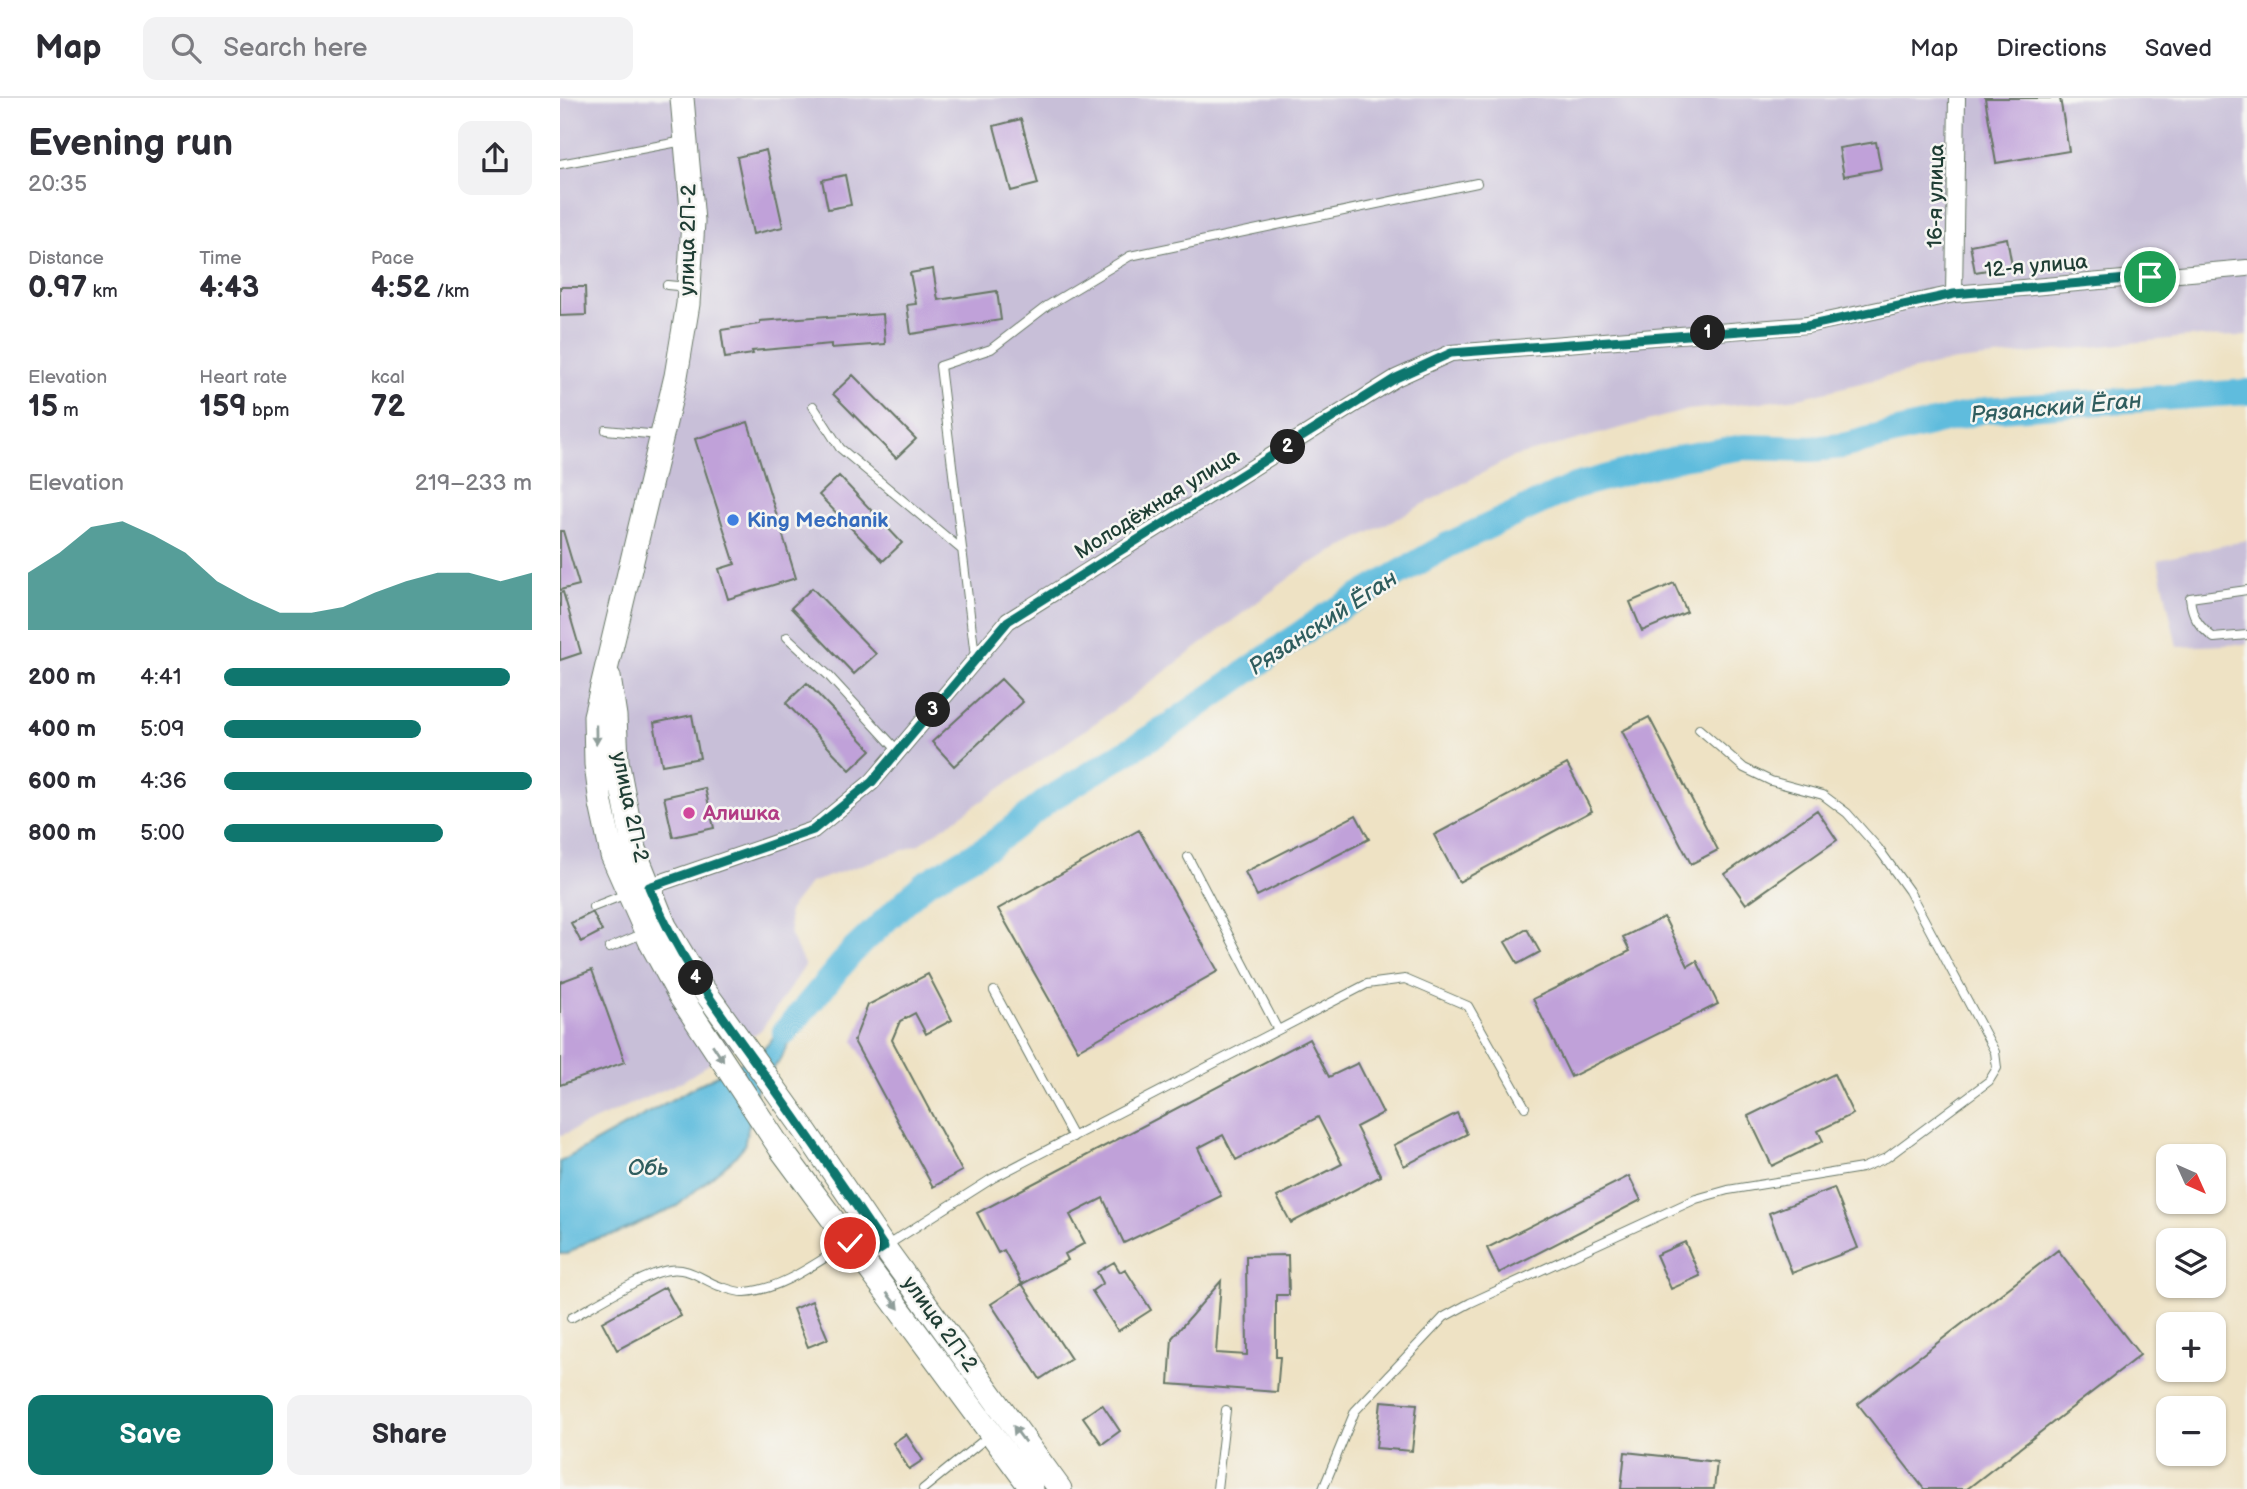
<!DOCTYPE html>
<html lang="en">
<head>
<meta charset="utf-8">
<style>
	body { margin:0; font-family:"Balsamiq Sans",sans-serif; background:#f2f2f3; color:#2b2b33; height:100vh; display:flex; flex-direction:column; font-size:26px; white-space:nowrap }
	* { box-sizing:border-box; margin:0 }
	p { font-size:23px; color:#7c7c81 }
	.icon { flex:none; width:38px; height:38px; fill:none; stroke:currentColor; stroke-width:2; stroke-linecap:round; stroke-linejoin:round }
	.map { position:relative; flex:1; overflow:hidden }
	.sheet { display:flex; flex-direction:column; background:#fff; width:560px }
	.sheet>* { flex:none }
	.needle { width:46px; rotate:135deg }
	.tools { position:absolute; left:1596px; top:1046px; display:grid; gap:14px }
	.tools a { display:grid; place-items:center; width:70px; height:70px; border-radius:14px; background:#fff; box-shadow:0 2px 5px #0004; font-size:35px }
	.pin { position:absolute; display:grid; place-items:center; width:60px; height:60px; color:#fff; margin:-30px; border:4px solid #fff; border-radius:50%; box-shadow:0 2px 7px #0007 }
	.km { position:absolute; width:35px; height:35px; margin:-18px; border-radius:50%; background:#222; color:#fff; font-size:19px; line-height:35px; text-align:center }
	.round { display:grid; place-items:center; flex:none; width:74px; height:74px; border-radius:14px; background:#f2f2f3 }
	.overview { display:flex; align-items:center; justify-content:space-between; height:119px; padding:0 28px }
	h1 { font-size:38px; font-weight:700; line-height:52px }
	.metrics { display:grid; grid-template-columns:repeat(3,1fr); gap:10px; height:119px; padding:7px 28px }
	.metrics div { display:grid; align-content:center }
	.metrics b { font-size:30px; font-weight:700 }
	.metrics small { font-size:19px; font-weight:400 }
	.metrics p { font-size:19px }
	.chart { height:196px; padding:14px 28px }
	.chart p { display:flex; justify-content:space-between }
	.chart svg { width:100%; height:126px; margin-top:7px; fill:#0f766e; opacity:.7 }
	.action { display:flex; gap:14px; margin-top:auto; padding:14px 28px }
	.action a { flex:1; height:80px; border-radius:14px; background:#0f766e; color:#fff; font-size:28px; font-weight:700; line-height:80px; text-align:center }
	.action a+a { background:#f2f2f3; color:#2b2b33 }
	ul { padding:0 28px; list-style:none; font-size:23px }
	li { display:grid; grid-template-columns:112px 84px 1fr; align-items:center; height:52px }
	li i { height:18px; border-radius:9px; background:#0f766e }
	header { display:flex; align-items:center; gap:42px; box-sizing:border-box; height:98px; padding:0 35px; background:#fff; border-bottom:2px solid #e1e1e2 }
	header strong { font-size:33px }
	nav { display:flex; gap:38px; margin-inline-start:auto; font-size:24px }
	.search { width:490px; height:63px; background:#f2f2f3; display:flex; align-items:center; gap:18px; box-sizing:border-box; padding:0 24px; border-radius:14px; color:#7c7c81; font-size:26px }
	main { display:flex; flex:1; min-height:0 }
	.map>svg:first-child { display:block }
</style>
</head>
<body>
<header>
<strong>Map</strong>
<div class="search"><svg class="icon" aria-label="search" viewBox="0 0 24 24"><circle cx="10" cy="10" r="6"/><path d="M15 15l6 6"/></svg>Search here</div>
<nav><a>Map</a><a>Directions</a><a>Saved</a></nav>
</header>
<main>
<section class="sheet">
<div class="overview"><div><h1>Evening run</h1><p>20:35</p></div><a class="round"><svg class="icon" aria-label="share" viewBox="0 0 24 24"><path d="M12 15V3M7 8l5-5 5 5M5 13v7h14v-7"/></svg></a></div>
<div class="metrics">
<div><p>Distance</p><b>0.97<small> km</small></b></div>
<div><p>Time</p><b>4:43</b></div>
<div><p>Pace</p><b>4:52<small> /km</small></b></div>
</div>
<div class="metrics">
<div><p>Elevation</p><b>15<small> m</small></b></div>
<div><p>Heart rate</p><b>159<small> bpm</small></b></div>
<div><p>kcal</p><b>72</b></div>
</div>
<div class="chart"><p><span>Elevation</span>219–233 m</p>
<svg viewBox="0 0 160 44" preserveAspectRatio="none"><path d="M0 44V24L10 17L20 8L30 6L40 11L50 17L60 27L70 33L80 38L90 38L100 36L110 31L120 27L130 24L140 24L150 27L160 24V44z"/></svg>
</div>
<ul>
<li><b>200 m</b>4:41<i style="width:93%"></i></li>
<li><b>400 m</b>5:09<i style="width:64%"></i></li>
<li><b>600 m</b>4:36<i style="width:100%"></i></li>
<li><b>800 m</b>5:00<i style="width:71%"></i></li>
</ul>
<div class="action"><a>Save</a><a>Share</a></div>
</section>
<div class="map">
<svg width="1687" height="1391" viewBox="0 0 1687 1391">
	<rect width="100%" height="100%" fill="#f6f6f2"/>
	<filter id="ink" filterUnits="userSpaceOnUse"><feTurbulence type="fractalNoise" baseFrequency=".0143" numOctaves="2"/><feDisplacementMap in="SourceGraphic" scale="14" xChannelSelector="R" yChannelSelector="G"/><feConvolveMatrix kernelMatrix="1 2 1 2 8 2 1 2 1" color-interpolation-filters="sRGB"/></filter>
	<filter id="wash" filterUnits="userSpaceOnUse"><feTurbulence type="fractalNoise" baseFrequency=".00686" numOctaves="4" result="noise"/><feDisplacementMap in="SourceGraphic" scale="28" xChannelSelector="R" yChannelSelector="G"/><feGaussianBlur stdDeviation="1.57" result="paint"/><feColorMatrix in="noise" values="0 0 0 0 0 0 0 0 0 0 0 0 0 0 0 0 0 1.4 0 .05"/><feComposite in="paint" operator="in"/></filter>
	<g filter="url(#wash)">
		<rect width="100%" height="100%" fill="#eee2c4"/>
		<path fill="#c8bfd8" d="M0 0H1687V238L1628 239 1388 264 1239 300 1128 312 953 359 744 469 554 612 358 747 250 785 228 813 231 839 245 868 201 932 123 983 0 1038Z
			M1687 442V546L1617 549 1598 462Z"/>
		<path fill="#5fbcdd" stroke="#3f7c88" stroke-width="2" d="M240 900 252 914 235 934 220 962 197 990 184 1048 173 1061 117 1108 56 1136 30 1142 7 1156H0V1064L140 986 198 956 209 945Z"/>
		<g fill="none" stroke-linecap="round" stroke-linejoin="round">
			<path stroke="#5fbcdd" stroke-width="26" d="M225 934 292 854 364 786 431 747 488 702 611 627 766 518 888 447 1015 388 1122 359 1184 349 1252 351 1282 348 1425 312 1687 294"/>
		</g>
		<g id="blocks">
			<path fill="#c0a1d9" d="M1425 0H1500L1509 53 1436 65Z
				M461 21 478 86 451 93 434 28Z
				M1316 44 1321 71 1284 78 1279 50Z
				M206 52 223 129 193 136 177 59Z
				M285 77 291 107 268 111 262 82Z
				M1447 140 1452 168 1415 174 1410 147Z
				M373 171 378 202 437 193 441 222 351 236 347 207 356 206 350 175Z
				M0 189H25L26 217 0 218Z
				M323 216 325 246 271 250V246L192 253 193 256 165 260 161 232 200 226V223L267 218V220Z
				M293 277 356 341 336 360 273 296Z
				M188 324 236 480 168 501 159 471 175 466 135 341Z
				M279 378 342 445 323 463 259 397Z
				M0 433H3L19 487 0 492Z
				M1114 485 1127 514 1082 533 1070 504Z
				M252 490 316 556 294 576 231 510Z
				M3 494 21 555 0 562V495Z
				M441 581 463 604 394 668 372 644Z
				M247 585 311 652 290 672 226 605Z
				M132 617 140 660 102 667 94 625Z
				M1089 619 1158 752 1131 766 1062 633Z
				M1007 666 1032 713 899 784 874 737Z
				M145 690 154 730 113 739 104 699Z
				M1257 712 1277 742 1186 806 1165 776Z
				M796 717 809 741 697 798 685 774Z
				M579 732 658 873 518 952 438 811Z
				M31 815H33L42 833 21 844 11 825Z
				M1104 819 1128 868 1137 863 1158 906 1011 979 973 901 1070 853 1063 839Z
				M967 831 980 854 958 866 945 844Z
				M32 872 65 964 0 987V884Z
				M368 876 392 922 366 936 355 915 340 923 332 942 402 1073 373 1089 294 943 308 907Z
				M749 941 769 979 798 965 823 1015 796 1029 821 1078 731 1125 717 1099 782 1066 758 1019 676 1062 663 1037 638 1050 661 1098 564 1145 543 1100 510 1117 525 1145 505 1156 508 1162 462 1186 511 1261 480 1281 431 1206 462 1186 444 1152 438 1155 417 1115Z
				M1274 976 1293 1016 1258 1033 1263 1043 1212 1068 1188 1018Z
				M897 1015 907 1036 844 1068 834 1047Z
				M1069 1078 1081 1102 939 1175 927 1150Z
				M1274 1090 1298 1150 1232 1175 1209 1115Z
				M1125 1144 1140 1178 1111 1191 1096 1157Z
				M1498 1152 1580 1257 1407 1391H1364L1298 1306Z
				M728 1157 729 1197H716V1259H720L717 1294 609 1286 612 1240 661 1183 656 1255 687 1257 686 1158Z
				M554 1164 560 1174 565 1171 591 1212 558 1233 532 1193 543 1185 537 1174Z
				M105 1189 121 1218 57 1252 42 1224Z
				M252 1203 268 1241 248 1249 233 1211Z
				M821 1303 857 1306 852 1353 816 1350Z
				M542 1306 560 1333 542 1346 523 1319Z
				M346 1336 363 1362 349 1371 333 1345Z
				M1065 1354 1157 1364 1154 1391H1061Z"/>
		</g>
	</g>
	<g filter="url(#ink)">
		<use href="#blocks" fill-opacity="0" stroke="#677766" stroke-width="2"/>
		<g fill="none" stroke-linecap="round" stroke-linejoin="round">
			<g stroke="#677766" stroke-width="10">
				<path id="lane" d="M0 66 124 43
					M107 187 128 189
					M253 308 280 350 402 452
					M46 332 99 337
					M1687 492 1630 500C1632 519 1639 529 1654 540L1687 537
					M227 539 268 577 338 653
					M415 558 380 268 431 251 487 208 570 158 917 85
					M628 759 718 932
					M33 809 66 796
					M49 850 84 835
					M434 893 513 1039
					M326 1148 433 1080 807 886 845 881 908 908 965 1009
					M11 1220C35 1207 85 1175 109 1172 129 1169 141 1181 159 1188 166 1190 177 1195 185 1194 221 1192 257 1164 287 1146
					M363 1391 430 1337
					M657 1391 666 1312
					M763 1391 795 1313 884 1219 910 1205 1136 1101 1168 1092 1302 1070 1326 1060 1429 983 1437 970 1435 954 1349 793 1318 750 1287 715 1263 697 1211 683 1184 670 1139 631"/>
			</g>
			<g stroke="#677766" stroke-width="18">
				<path id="street" d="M1394 196 1397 0
					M82 791 253 732 312 684 448 523 836 280 891 255 1247 227 1394 196 1687 170"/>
			</g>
			<g stroke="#677766" stroke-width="25">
				<path id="secondary" d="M122 0 133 123 128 206 116 278 35 618 36 666 41 706 52 757 91 845 120 898 220 1050 472 1391
					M49 579 55 618 57 663 74 751 105 828 141 888 246 1034 324 1149 500 1391"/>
			</g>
			<use href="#lane" stroke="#fff" stroke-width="8"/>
			<use href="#street" stroke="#fff" stroke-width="16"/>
			<use href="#secondary" stroke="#fff" stroke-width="23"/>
		</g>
		<defs><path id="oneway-solid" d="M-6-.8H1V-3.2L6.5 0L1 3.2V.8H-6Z" transform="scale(1.75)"/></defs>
		<g fill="#8f9e9a">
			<use href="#oneway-solid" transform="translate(36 637) rotate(89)"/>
			<use href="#oneway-solid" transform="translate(158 955) rotate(57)"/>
			<use href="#oneway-solid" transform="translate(333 1203) rotate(53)"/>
			<use href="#oneway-solid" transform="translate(459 1336) rotate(-126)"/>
		</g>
	</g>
	<g fill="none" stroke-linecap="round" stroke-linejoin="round" filter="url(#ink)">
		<g stroke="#fff" stroke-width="14">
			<path id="route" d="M290 1145 303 1163 324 1149C287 1093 248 1038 209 983 163 919 119 863 89 789L253 732 312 684 448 523 836 280 891 255 1247 228 1394 196 1590 179"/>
		</g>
		<use href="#route" stroke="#0f766e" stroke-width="9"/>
	</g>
	<circle fill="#3f7fe0" stroke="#f6f6f2" stroke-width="2.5" cx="173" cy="422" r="7"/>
	<circle fill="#d1479c" stroke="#f6f6f2" stroke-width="2.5" cx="129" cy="715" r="7"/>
	<g text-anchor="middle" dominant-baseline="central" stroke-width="5" stroke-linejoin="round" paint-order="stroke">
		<g font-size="21" fill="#1f3d34" stroke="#f6f6f2">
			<text transform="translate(1376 98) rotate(-89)">16-я улица</text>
			<text transform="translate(128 142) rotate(-89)">улица 2П-2</text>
			<text transform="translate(1476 168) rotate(-5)">12-я улица</text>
			<text transform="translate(597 406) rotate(-32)">Молодёжная улица</text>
			<text transform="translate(70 709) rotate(78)">улица 2П-2</text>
			<text transform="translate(380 1226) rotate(54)">улица 2П-2</text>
		</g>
		<g font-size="21" font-weight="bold" fill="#366cbe" stroke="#f6f6f2" text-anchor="start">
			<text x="187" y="422">King Mechanik</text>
		</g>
		<g font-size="21" font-weight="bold" fill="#b23c85" stroke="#f6f6f2" text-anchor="start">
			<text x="143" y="715">Алишка</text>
		</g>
		<g font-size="23" font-style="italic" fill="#2f5d5e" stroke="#f6f6f2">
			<text transform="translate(1496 310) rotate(-5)">Рязанский Ёган</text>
			<text transform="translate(763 525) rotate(-33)">Рязанский Ёган</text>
			<text x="88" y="1070">Обь</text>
		</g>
	</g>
</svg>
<div class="tools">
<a><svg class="needle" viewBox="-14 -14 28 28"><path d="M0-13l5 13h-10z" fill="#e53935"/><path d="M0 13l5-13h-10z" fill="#7c7c81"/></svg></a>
<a><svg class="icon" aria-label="layers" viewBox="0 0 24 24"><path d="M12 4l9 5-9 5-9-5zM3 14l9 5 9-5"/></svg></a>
<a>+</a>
<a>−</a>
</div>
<div class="pin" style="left:1590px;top:179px;background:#1e9e55"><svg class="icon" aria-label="arrive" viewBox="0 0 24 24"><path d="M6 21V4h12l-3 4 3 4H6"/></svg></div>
<div class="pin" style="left:290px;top:1145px;background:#d93025"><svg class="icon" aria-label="check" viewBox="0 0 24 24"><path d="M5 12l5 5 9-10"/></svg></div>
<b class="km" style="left:1148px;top:235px">1</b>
<b class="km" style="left:728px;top:349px">2</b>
<b class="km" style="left:373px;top:612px">3</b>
<b class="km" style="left:136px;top:880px">4</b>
</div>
</main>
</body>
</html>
